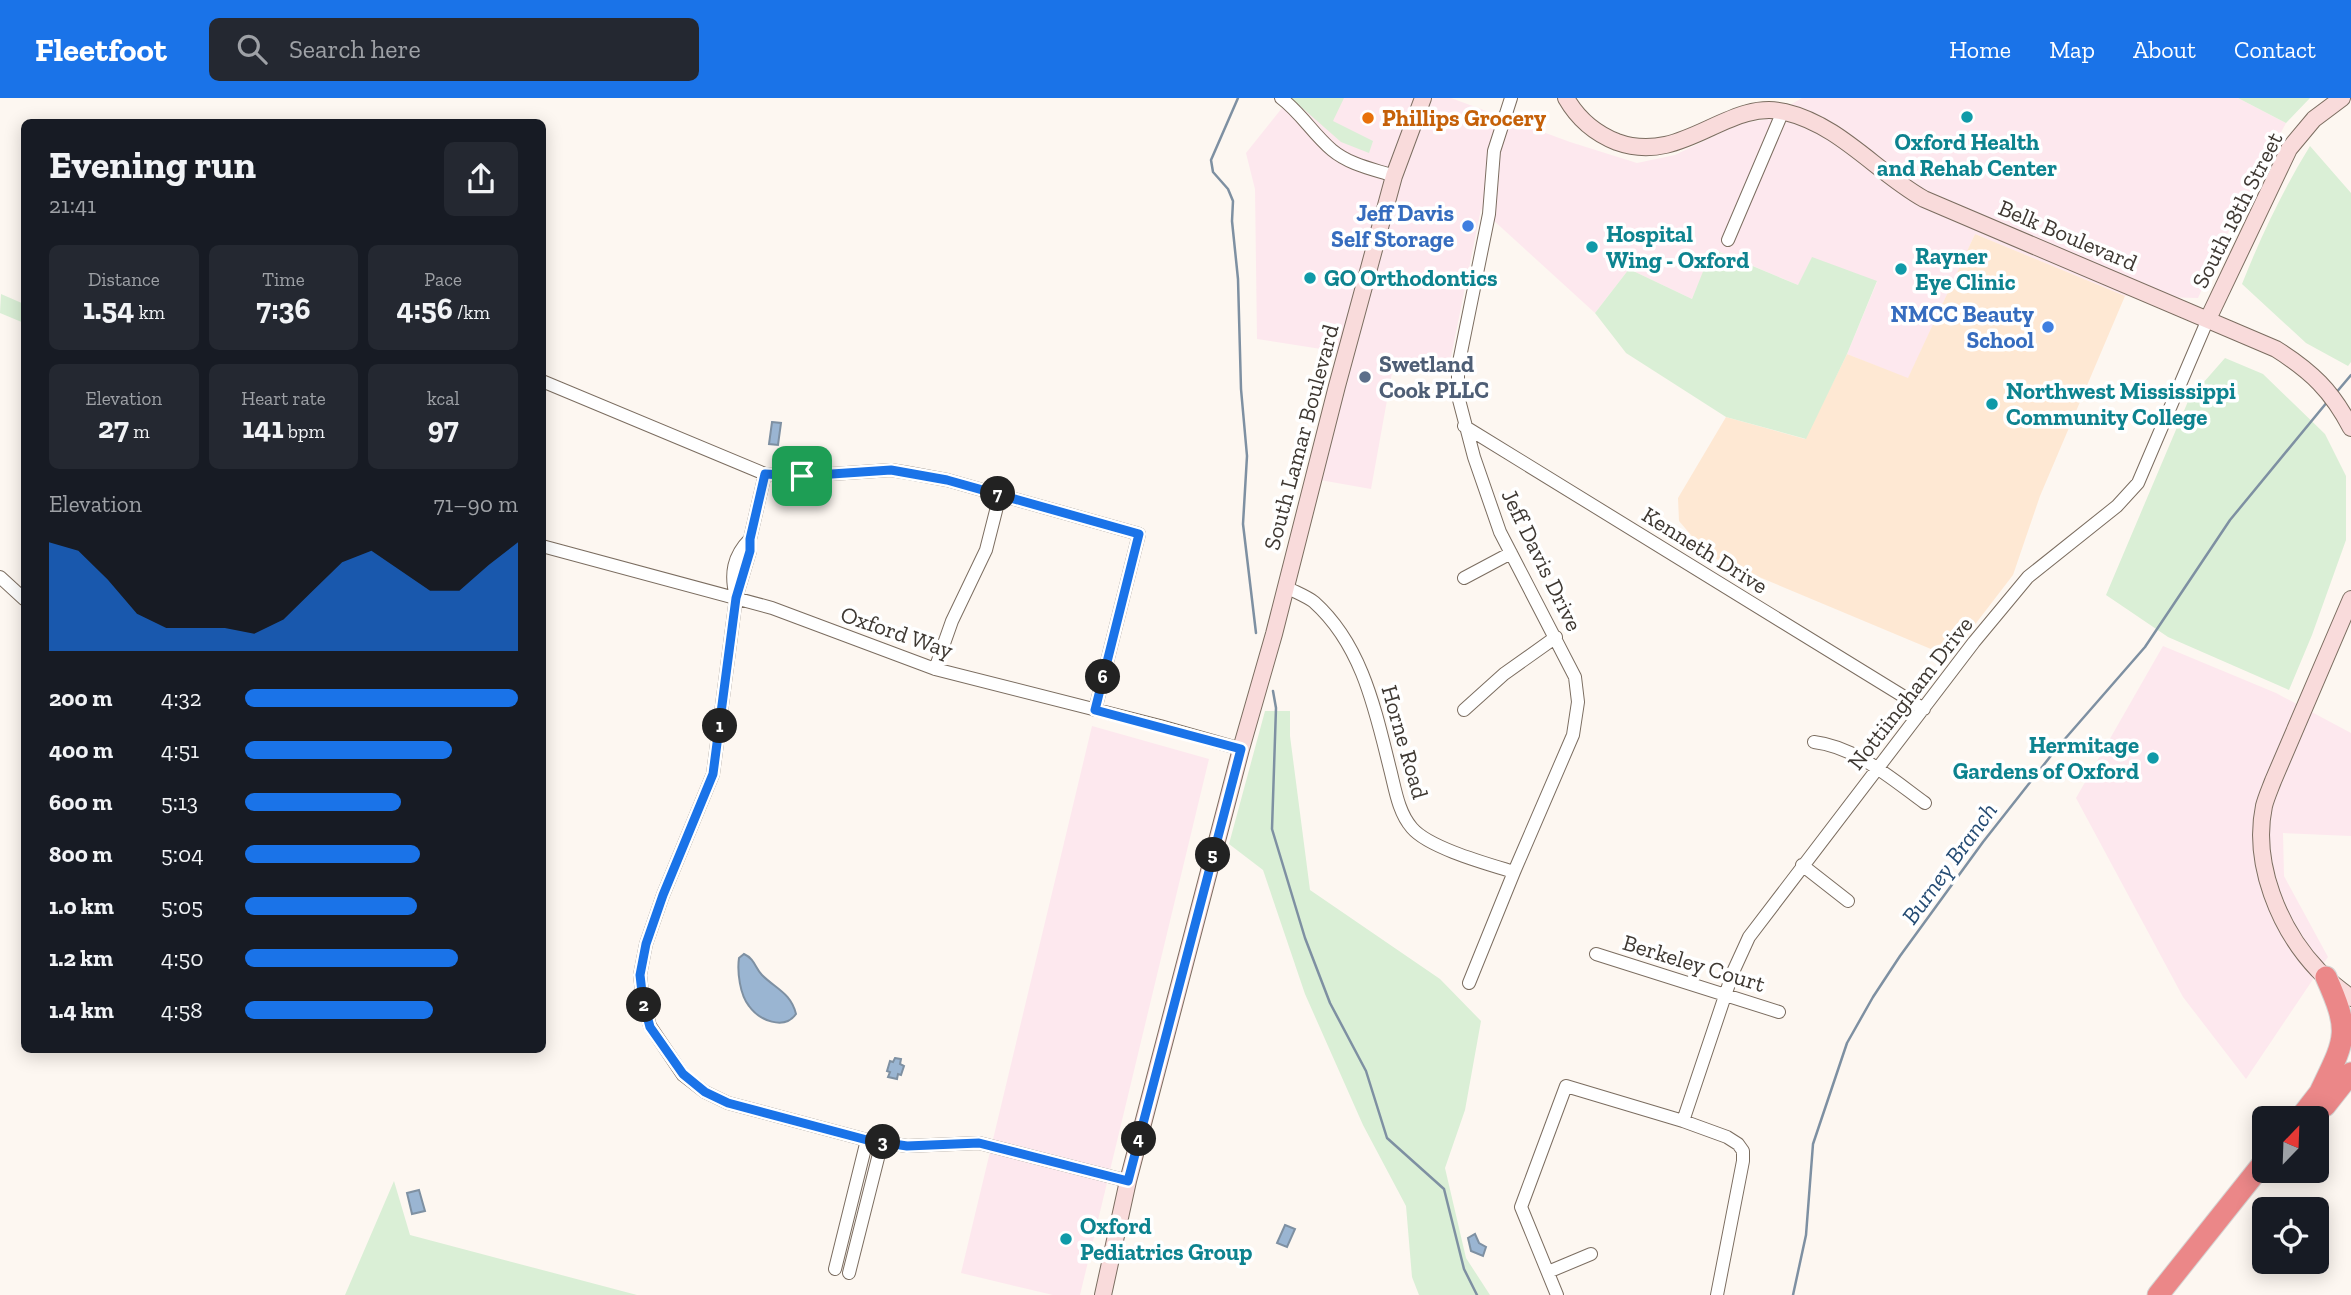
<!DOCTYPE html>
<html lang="en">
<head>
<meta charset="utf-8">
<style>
	body { margin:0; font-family:"Zilla Slab",serif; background:#242831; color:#f1f3f6; height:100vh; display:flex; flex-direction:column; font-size:26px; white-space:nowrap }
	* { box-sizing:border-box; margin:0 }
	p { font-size:23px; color:#9ea1a6 }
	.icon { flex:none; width:38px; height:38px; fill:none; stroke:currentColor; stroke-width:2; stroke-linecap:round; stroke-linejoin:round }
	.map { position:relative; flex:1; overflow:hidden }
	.panel { position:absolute; left:21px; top:21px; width:525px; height:934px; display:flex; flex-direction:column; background:#171b24; border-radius:10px; box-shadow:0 4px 18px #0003 }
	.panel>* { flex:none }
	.needle { width:46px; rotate:23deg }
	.fabs { position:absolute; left:2252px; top:1008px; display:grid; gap:14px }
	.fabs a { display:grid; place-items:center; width:77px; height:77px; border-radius:10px; background:#171b24; box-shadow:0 4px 18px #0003; font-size:35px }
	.pin { position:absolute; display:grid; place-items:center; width:60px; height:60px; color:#fff; margin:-30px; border-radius:14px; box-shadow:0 4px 10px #0006 }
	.km { position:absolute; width:35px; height:35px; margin:-18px; border-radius:50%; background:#222; color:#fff; font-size:19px; line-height:35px; text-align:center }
	.round { display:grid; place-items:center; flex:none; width:74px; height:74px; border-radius:10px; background:#242831 }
	.head { display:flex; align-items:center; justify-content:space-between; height:119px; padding:0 28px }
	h1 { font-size:38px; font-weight:700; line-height:52px }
	.figures { display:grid; grid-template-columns:repeat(3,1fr); gap:10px; height:119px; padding:7px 28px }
	.figures div { display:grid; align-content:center; border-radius:10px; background:#242831; text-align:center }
	.figures b { font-size:30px; font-weight:700 }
	.figures small { font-size:19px; font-weight:400 }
	.figures p { font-size:19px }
	.chart { height:196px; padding:14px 28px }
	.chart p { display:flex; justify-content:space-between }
	.chart svg { width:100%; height:126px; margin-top:7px; fill:#1a73e8; opacity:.7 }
	ul { padding:0 28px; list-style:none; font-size:23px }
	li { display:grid; grid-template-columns:112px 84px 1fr; align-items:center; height:52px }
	li i { height:18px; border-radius:9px; background:#1a73e8 }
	header { display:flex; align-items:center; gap:42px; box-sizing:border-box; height:98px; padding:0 35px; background:#1a73e8; color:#fff }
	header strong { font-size:33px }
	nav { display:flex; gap:38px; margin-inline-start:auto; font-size:24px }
	.search { width:490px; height:63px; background:#242831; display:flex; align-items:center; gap:18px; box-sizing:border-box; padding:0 24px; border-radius:10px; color:#9ea1a6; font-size:26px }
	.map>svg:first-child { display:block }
</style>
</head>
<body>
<header>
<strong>Fleetfoot</strong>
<div class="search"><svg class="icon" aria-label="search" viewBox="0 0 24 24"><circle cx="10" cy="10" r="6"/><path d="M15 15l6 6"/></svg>Search here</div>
<nav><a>Home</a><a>Map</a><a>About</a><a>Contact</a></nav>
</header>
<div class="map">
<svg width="2351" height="1197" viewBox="0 0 2351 1197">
	<rect width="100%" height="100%" fill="#fdf7f1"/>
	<path fill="#fde8ee" d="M1290 0H1451L1570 44 1637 65 1675 57 1741 25 1764 22 1802 0H2238L2286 25 2231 128 2198 200 2125 198 1975 136 1908 281 1847 256 1877 184 1798 187 1713 151 1692 201 1629 171 1595 215 1481 111 1450 264 1393 269 1371 391 1320 382 1353 256 1257 241 1255 91 1246 55Z
		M2163 548 2276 595 2351 635V738L2283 735 2284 778 2328 859 2246 981 2183 899 2076 700Z
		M1092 628 1209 661 1080 1197H1053L961 1175Z"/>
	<path fill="#fee8d3" d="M1975 136 2125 198 2040 398 2013 477 1950 559 1709 458 1679 423 1678 400 1726 319 1805 341 1847 256 1908 280Z"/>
	<path fill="#daefd6" d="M1291 0H1344L1333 23 1373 43 1369 55 1341 44Z
		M2238 0H2310L2286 25Z
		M2310 48 2351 95V264L2348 268 2306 245 2242 186C2261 138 2283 92 2310 48Z
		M1712 151 1798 187 1812 159 1877 183 1847 256 1806 341 1726 319 1626 255 1595 215 1629 171 1692 201Z
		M1 196 24 206V225L0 215Z
		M2225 260 2263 276 2325 336 2346 378V442L2312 537 2289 592 2168 539 2106 497 2189 301Z
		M1265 613H1290V638L1310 792 1440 881 1481 923 1465 1012 1445 1070 1466 1160 1490 1197H1419L1412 1179 1406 1108 1363 1027 1305 896 1263 772 1229 746Z
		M394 1083 410 1137 637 1197H345Z"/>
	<path fill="#9ab5d2" stroke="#7e90a2" stroke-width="2" d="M772 324 781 325 778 347 769 346Z
		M744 856C755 861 755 870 762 877 776 891 791 895 796 916 784 933 759 922 749 908 740 897 737 874 739 860Z
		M895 960 901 961 900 966 904 968 901 977 898 976 897 981 888 979 890 974 887 973 890 963 893 964Z
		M419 1092 425 1113 412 1116 407 1095Z
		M1285 1127 1295 1131 1287 1149 1277 1145Z
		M1475 1136 1479 1145 1486 1149 1483 1158 1471 1153 1468 1140Z"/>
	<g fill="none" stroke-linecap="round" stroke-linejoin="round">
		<path stroke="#7e90a2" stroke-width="2.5" d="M1238 0 1211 62 1213 74 1228 91 1233 103 1232 123 1238 181 1241 291 1247 358 1243 426 1256 535
			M2335 296 2351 277
			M1273 593 1276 610 1272 731 1305 840 1330 905 1366 973 1387 1040 1444 1091 1464 1171 1477 1197
			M1793 1197 1806 1137 1813 1046 1847 945 1873 899 1900 858 1983 744 2057 650 2145 549 2230 422 2328 303"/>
		<g stroke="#7b6d60" stroke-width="14">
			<path id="street" d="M1281 0C1301 15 1313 36 1332 52 1350 67 1373 71 1394 78
				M1728 142 1783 13
				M542 283 765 376 802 378 891 372 909 375 947 382 1139 436 1095 612
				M1464 328 1924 611
				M765 376 750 441V453L736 500 713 676 663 797 646 846 640 877 643 903 650 928 683 977 705 994 728 1005 867 1042 907 1048 979 1045 1128 1083
				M542 448 772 510 935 571 1160 628 1241 651
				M0 479 24 501
				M1464 480 1511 455
				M1286 489C1295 494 1306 498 1314 504 1362 547 1375 611 1390 671 1395 690 1398 714 1412 730 1429 750 1488 766 1514 774
				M736 499C730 476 733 458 750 441
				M935 571 952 523 986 452 1000 397
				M1464 612 1504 576 1556 539
				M1814 644C1856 649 1892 681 1925 705
				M1802 767 1848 803
				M1596 856 1779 914
				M1469 885 1514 774 1573 637 1578 604 1575 579 1500 434 1474 359 1458 298V269L1489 116 1494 53 1511 0
				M1683 1023 1733 874 1749 839 1974 544 2028 479 2117 408 2138 385 2208 221
				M835 1171 867 1042
				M1548 1174 1591 1156
				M849 1175 882 1044
				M1557 1197 1521 1109 1566 988 1683 1023 1727 1039 1738 1046 1743 1053V1063L1717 1197"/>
		</g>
		<g stroke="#7b6d60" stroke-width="18">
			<path id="secondary" d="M1566 0C1578 21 1594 35 1617 44 1683 68 1727 0 1785 14 1840 27 1876 74 1924 101L2276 251C2311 273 2332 293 2351 330
				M2208 221 2289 51 2314 21 2342 0
				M2351 501 2273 683C2270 691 2266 700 2264 708 2252 765 2279 831 2318 872 2328 883 2340 891 2351 900
				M1103 1197 1128 1083 1241 651 1274 536 1337 288 1394 78 1423 0"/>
		</g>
		<g stroke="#d5d3d2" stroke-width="23">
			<path id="highway" d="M2320 994C2346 940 2351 935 2326 879
				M2325 1008 2351 975
				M2300 1020 2328 984
				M2158 1197 2264 1064"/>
		</g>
		<use href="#street" stroke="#fff" stroke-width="12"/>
		<use href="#secondary" stroke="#f9dbdb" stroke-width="16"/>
		<use href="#highway" stroke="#eb8788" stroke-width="21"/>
	</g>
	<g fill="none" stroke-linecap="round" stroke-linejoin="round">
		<g stroke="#fff" stroke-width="14">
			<path id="route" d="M891 372 947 382 1139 436 1095 612 1241 651 1128 1083 979 1045 907 1048 867 1042 728 1005 705 994 683 976 650 929 643 903 640 877 646 846 663 797 713 676 736 500 750 453V441L765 376 802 378Z"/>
		</g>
		<use href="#route" stroke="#1a73e8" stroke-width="9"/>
	</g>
	<g fill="#0f9aa8" stroke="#fff" stroke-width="2.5">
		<circle cx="1967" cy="19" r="7"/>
		<circle cx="1592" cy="149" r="7"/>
		<circle cx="1901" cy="171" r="7"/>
		<circle cx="1310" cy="180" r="7"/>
		<circle cx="1992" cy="306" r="7"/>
		<circle cx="2153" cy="660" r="7"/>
		<circle cx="1066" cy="1141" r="7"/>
	</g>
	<circle fill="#e8710a" stroke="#fff" stroke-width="2.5" cx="1368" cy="20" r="7"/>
	<g fill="#3f7fe0" stroke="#fff" stroke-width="2.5">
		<circle cx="1468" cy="128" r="7"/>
		<circle cx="2048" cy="229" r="7"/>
	</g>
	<circle fill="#5c6f8a" stroke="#fff" stroke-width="2.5" cx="1365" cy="279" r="7"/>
	<g text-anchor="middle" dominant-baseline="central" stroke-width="7" stroke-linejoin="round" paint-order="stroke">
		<g font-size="23" font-weight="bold" fill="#c56008" stroke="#fff" text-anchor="start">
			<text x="1382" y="20">Phillips Grocery</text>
		</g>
		<g font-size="23" font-weight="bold" fill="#0d838f" stroke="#fff" text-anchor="start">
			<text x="1967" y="44" text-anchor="middle">Oxford Health<tspan x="1967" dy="26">and Rehab Center</tspan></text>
			<text x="1606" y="136">Hospital<tspan x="1606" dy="26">Wing - Oxford</tspan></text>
			<text x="1915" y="158">Rayner<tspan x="1915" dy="26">Eye Clinic</tspan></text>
			<text x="1324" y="180">GO Orthodontics</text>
			<text x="2006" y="293">Northwest Mississippi<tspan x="2006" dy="26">Community College</tspan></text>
			<text x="2139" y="647" text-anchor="end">Hermitage<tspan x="2139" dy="26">Gardens of Oxford</tspan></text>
			<text x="1080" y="1128">Oxford<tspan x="1080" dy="26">Pediatrics Group</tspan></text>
		</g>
		<g font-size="23" fill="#3e3832" stroke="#fff">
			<text transform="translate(2237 112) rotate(-63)">South 18th Street</text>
			<text transform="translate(2068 137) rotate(23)">Belk Boulevard</text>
			<text transform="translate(1301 339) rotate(-75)">South Lamar Boulevard</text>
			<text transform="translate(1705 452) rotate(32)">Kenneth Drive</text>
			<text transform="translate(1542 462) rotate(64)">Jeff Davis Drive</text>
			<text transform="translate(897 534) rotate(19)">Oxford Way</text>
			<text transform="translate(1910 595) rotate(-52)">Nottiingham Drive</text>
			<text transform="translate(1405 644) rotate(74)">Horne Road</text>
			<text transform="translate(1694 865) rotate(17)">Berkeley Court</text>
		</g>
		<g font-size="23" font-weight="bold" fill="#366cbe" stroke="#fff" text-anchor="end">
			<text x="1454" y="115">Jeff Davis<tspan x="1454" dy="26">Self Storage</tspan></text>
			<text x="2034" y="216">NMCC Beauty<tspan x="2034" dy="26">School</tspan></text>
		</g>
		<g font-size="23" font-weight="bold" fill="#4e5e75" stroke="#fff" text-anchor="start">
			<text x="1379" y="266">Swetland<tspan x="1379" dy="26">Cook PLLC</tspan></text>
		</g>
		<g font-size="24" font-style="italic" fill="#244b73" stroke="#fff">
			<text transform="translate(1949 765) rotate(-54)">Burney Branch</text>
		</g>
	</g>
</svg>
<div class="fabs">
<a><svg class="needle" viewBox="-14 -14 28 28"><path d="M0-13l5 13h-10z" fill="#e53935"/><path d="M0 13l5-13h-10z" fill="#9ea1a6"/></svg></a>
<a><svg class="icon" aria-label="locate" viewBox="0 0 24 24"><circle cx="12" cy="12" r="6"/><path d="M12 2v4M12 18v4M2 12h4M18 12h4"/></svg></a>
</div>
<div class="pin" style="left:802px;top:378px;background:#1e9e55"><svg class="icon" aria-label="arrive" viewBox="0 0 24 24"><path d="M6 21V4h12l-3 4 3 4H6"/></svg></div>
<b class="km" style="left:720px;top:628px">1</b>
<b class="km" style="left:644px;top:907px">2</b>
<b class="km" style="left:883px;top:1044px">3</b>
<b class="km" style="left:1139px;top:1041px">4</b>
<b class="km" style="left:1213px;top:757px">5</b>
<b class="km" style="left:1103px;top:579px">6</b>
<b class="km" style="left:998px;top:396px">7</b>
<section class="panel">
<div class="head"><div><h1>Evening run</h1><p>21:41</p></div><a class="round"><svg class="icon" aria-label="share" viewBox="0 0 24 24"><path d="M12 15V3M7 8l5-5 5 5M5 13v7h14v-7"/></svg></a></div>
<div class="figures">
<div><p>Distance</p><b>1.54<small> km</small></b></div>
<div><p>Time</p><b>7:36</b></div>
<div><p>Pace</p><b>4:56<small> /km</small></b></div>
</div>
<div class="figures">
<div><p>Elevation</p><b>27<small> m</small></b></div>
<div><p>Heart rate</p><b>141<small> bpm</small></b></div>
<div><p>kcal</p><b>97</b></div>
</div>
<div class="chart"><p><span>Elevation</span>71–90 m</p>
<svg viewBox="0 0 160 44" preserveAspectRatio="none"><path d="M0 44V6L10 9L20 19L30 31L40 36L50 36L60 36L70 38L80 33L90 23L100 13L110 9L120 16L130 23L140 23L150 14L160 6V44z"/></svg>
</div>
<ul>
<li><b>200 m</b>4:32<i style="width:100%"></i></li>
<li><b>400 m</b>4:51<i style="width:76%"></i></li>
<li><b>600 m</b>5:13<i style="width:57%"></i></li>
<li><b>800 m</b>5:04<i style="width:64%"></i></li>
<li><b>1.0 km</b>5:05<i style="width:63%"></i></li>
<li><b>1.2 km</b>4:50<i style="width:78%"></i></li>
<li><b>1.4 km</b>4:58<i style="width:69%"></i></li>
</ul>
</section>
</div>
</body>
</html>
